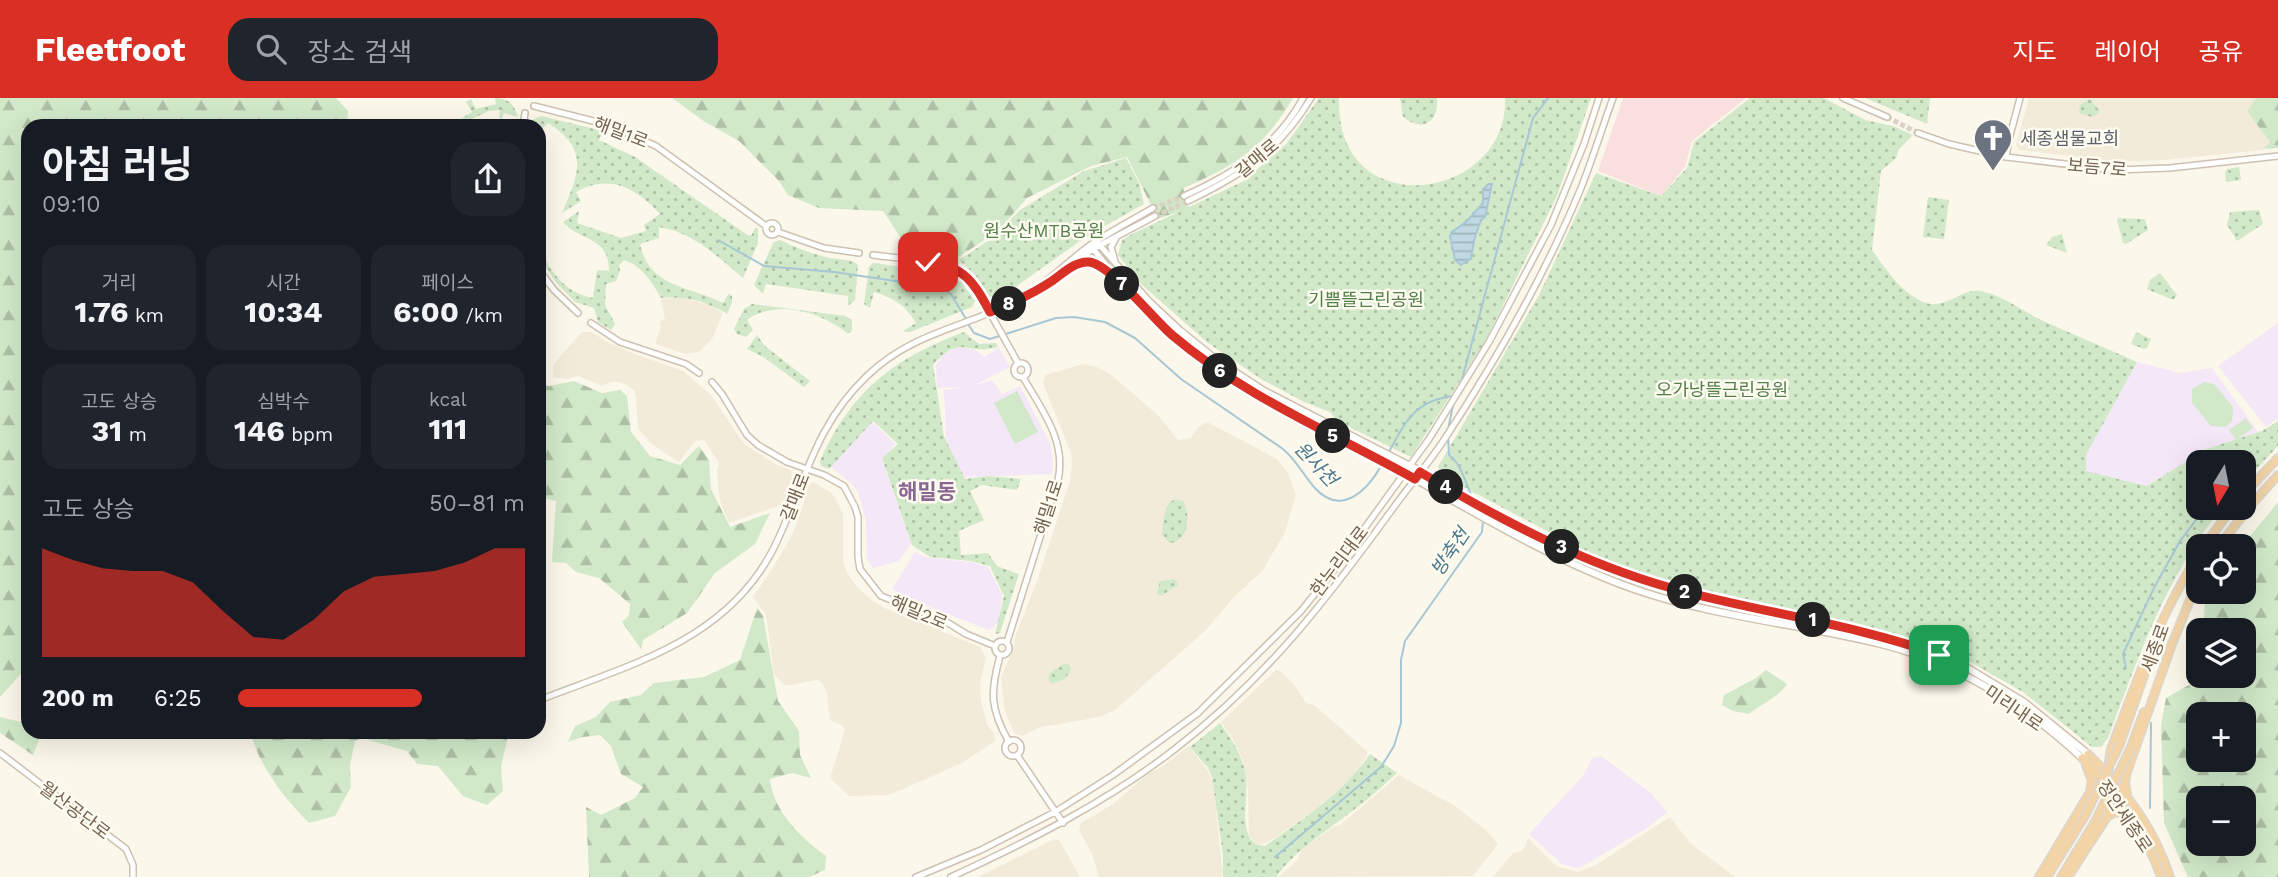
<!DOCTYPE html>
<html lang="ko">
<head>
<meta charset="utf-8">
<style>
	body { margin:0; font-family:"Work Sans","Noto Sans KR",sans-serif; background:#20242c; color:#f1f3f6; height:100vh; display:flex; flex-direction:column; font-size:26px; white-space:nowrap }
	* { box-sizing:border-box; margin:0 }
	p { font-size:23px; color:#9ea1a6 }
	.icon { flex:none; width:38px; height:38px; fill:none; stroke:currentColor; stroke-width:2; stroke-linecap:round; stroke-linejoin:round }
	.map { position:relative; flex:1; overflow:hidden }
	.sheet { position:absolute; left:21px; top:21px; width:525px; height:620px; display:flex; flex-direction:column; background:#171b24; border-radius:21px; box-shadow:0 7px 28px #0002 }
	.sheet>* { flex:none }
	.needle { width:46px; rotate:190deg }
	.tools { position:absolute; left:2186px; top:352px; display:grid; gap:14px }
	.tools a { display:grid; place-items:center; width:70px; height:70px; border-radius:14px; background:#171b24; box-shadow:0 7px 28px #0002; font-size:35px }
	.pin { position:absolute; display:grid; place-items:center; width:60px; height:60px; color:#fff; margin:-30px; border-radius:14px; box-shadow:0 4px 10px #0006 }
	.km { position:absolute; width:35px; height:35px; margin:-18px; border-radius:50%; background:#222; color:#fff; font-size:19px; line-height:35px; text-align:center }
	.round { display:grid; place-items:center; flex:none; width:74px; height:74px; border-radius:21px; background:#20242c }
	.summary { display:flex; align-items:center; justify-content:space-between; height:119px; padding:0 21px }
	h1 { font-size:38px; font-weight:700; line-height:52px }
	.metrics { display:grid; grid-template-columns:repeat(3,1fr); gap:10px; height:119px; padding:7px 21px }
	.metrics div { display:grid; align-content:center; border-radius:18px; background:#20242c; text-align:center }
	.metrics b { font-size:30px; font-weight:700 }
	.metrics small { font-size:19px; font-weight:400 }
	.metrics p { font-size:19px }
	.chart { height:196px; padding:14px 21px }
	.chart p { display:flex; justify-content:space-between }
	.chart svg { width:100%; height:126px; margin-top:7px; fill:#d93025; opacity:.7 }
	ul { padding:0 21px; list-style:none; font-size:23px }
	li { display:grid; grid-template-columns:112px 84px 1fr; align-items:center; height:52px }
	li i { height:18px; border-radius:9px; background:#d93025 }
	header { display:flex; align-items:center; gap:42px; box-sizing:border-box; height:98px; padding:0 35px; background:#d93025; color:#fff }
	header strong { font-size:33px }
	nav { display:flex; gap:38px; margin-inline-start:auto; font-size:24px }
	.search { width:490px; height:63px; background:#20242c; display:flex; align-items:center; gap:18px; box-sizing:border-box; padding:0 24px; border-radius:21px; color:#9ea1a6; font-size:26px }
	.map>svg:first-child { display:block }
</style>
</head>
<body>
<header>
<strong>Fleetfoot</strong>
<div class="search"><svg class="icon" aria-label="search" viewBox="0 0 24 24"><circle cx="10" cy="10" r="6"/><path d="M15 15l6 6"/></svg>장소 검색</div>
<nav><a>지도</a><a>레이어</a><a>공유</a></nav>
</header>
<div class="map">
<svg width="2278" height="779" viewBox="0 0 2278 779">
	<defs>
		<pattern id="forest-firs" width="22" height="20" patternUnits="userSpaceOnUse" patternTransform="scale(1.75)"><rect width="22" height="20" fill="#d1e9c9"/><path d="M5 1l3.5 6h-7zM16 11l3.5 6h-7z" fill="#aec0a6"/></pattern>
		<pattern id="park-dots" width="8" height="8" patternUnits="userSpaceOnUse" patternTransform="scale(1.75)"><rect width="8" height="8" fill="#d1e9c9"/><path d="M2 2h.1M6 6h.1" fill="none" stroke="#aec0a6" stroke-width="1.8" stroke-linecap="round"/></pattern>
		<pattern id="water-rules" width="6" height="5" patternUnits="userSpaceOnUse" patternTransform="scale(1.75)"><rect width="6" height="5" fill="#c0d9e4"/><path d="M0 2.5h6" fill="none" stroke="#a1b3bb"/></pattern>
	</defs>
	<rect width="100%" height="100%" fill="#fbf7ea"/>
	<path fill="#f3ebd9" d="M2029 0H2256L2247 13 2271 45 2263 52 2164 62 2120 64 2020 52 2016 47Z
		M680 199 709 207 723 215 712 241 699 254 685 256 655 246 661 229 660 224 665 221 661 201Z
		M582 234H592L605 243 635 256 683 273 711 297 744 346 777 367 791 372 792 380 784 403 776 409 729 425 721 406 718 390 717 373 719 365 704 342 695 343 679 364 653 347 638 331 636 298 634 292 627 287 615 283 602 288 579 278 568 281 553 279 554 267 559 260Z
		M1083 266 1097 269 1110 276 1159 318 1178 342 1191 340 1198 329 1207 324 1277 361 1288 375 1296 397 1285 434 1263 472 1234 499 1206 532 1115 612 1100 619 1041 629 1022 638 1015 636 1007 619 1004 608 1001 579 1014 550 1015 539 1037 483 1070 383 1072 365 1071 355 1043 285 1046 277Z
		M813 384 832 395 843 416V463L847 474 857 489 873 503 887 511 980 549 986 560 980 585 981 602 987 627 994 635 995 643 962 665 889 697 849 698 830 680 845 632 842 627 830 622 827 595 822 585 817 582 785 588 774 576 766 517 753 499 772 471 791 439 798 423 809 386Z
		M1276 572 1280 573 1293 585 1306 605 1314 607 1367 653V657L1353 678 1316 711 1270 743 1260 747 1255 745 1249 737 1248 691 1243 663 1233 641 1221 624Z
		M1189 648 1208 673 1213 684 1223 776 1221 779H1099L1092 756 1079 732 1081 725 1113 706 1149 675 1160 670Z
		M1399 677 1455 708 1487 733 1498 746 1473 778 1278 779 1297 763 1302 751 1333 729 1340 727Z
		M1670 719 1691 746 1735 779H1493L1513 755 1520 754 1525 749 1528 740 1556 768 1577 774 1594 768Z
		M1055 741 1060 743 1080 779H978Z"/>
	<path fill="#f4e7f8" d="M2278 225V320L2266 329 2218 268Z
		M955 250H967L977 253 984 259 999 250 1010 269 973 288 992 282 1002 296 1020 288 1050 345 1053 363 1052 376 962 379 946 340 944 292 967 289 937 290 936 267 944 256Z
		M2137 264 2180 275 2212 270 2258 334 2206 351 2147 388 2086 373V357Z
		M872 323 895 346 882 361 911 445 899 463 873 470 867 461 866 423 858 394 851 385 831 369Z
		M915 454 925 459 970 464 988 469 1002 496 999 522 994 529 989 532 930 509 892 491Z
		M1601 658 1652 696 1667 714 1647 730 1581 769 1575 770 1562 766 1529 736 1583 678 1592 660Z"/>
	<path fill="#f9dfde" d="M1623 0H1746L1692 43 1685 69 1661 98 1598 73Z"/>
	<path fill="#d1e9c9" d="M2204 284 2214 286 2233 309 2232 323 2225 329 2211 328 2192 305V291Z
		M1017 293 1038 334 1015 346 994 305Z
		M2246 320 2253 330 2236 342 2229 332Z"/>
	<path fill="url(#forest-firs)" fill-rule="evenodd" d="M0 0H336L348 13 347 28H28V568L0 599Z
		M672 0H1293C1265 49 1233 69 1183 90L1189 110 1158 121 1127 59 1091 68 1027 100 997 134 960 158 903 143 883 113 819 110 788 97 779 83 739 43 705 24Z
		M2256 0H2278V50L2264 51 2270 44 2247 13Z
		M574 283 602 295 620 292 627 298 631 334 650 358 680 367 699 348 709 362 711 391 730 429 770 415 755 446 715 475 687 515 643 542 641 551 622 524 629 517 630 506 599 480 576 474 566 465 552 464 556 403 539 399V287L549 288Z
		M2278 404V779H2188L2164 725 2161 627 2166 600 2194 584 2198 565V578H2244V532H2203L2205 505 2213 494H2244L2242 448ZM2198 616H2244V662H2198ZM2198 700H2244V746H2198Z
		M757 510 763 518 778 603 799 633 800 657 811 680 792 675 770 681C773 713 801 740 826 758L825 772 809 779H589L586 709 601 717 635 700 643 689 621 676 611 648 600 637 583 639 568 644 575 628 596 619 610 604 641 597 654 585 704 579 740 562Z
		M1766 572 1787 586C1781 597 1760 607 1749 616L1733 613 1722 607 1724 597 1756 580Z
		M28 614V634H42L33 657 0 635V619L21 624Z
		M250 634H509L501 668 503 693 487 707 463 698 438 668 417 666 407 653 362 640 355 643 350 667 351 689 335 718 309 725C282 698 261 670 250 634Z"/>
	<path fill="url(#park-dots)" d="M495 0C509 0 514 7 518 19L504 15 502 21 499 20 500 12 489 13 467 23 469 28H450L472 14 466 4 471 1 476 11 496 6Z
		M1319 0H1339C1335 129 1509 103 1505 0H1591L1557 98 1486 242 1411 359 1337 323 1330 314 1304 304 1261 281 1208 245 1141 186 1118 157 1122 142 1134 135 1244 83 1287 45Z
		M1400 0H1437C1439 24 1423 35 1403 19Z
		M1750 0H1824L1865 22 1893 28 1913 37 1899 51 1896 60 1881 73 1872 152C1885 170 1898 191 1919 202 1944 216 1959 190 1980 193 2003 197 2022 213 2043 223 2074 237 2106 250 2137 264L2086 357V373L2147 388 2206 351 2262 333 2278 323V348L2244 384V364H2198V410H2222C2167 476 2138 560 2108 640L2101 649H2092L2023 594 1972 565 1918 545 1844 524 1680 489 1607 465 1441 377 1438 369 1539 197 1596 75 1661 98 1687 70 1694 44Z
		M1865 0H1930L1927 26 1920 23Z
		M2090 1 2099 12V15L2092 19 2079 15 2080 7Z
		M541 18 603 33 599 42 635 59 746 136 751 138 755 130H758V145L743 180C718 159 693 134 659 129V140L640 146C649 190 690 188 723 205L729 195 732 198V205L727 216C705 203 687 198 661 200 652 184 642 168 624 162L619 167 620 172 616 183 606 186 605 207 615 226 611 232 598 224 594 210 575 204 556 184 539 159V144C547 171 563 194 593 200L597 172 609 173C609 138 581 144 563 124L579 113 577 125 621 140 646 133 644 127 660 116C636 90 610 75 576 94L581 103 562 115C578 77 591 52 548 25L539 34V28H529L532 22Z
		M1126 60 1139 85 1144 106 1087 138 1014 190 995 200 989 198 976 178 959 162 991 141 1020 112 1084 73Z
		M2239 69 2241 82 2226 84 2225 75 2227 71Z
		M1928 99 1949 102 1944 141 1923 139Z
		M2259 112 2263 126 2237 143 2227 127 2230 114Z
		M2118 120 2145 121 2148 132 2126 146 2123 145 2117 122Z
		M2062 136 2067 155 2046 147 2052 139Z
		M780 142C796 150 812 156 830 160 840 162 850 160 858 167L855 202 848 208V198L766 186 763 196 754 187 773 145Z
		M873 165 942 174 962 185 975 203 972 209 910 234 903 233 916 225C906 207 893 200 874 194L870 210 864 206 869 169Z
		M2160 175 2177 197 2173 202 2147 191 2150 182Z
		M752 206 846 218 852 223V232L848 236C822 214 776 201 747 222L753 232 746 239 737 236 734 231 744 211Z
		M964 234 979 246 996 245 998 249C964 258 961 235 933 267L944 338 965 381 988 378 1021 381 1017 392 982 387 970 393 984 422 959 433 961 457 988 455 997 468 1019 476 1000 535 995 536 1004 498 990 468 971 463 930 459 912 447 882 360 898 346 873 323 829 371 821 368 820 363C852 292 893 261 964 234Z
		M2136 234 2151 241 2147 250 2144 251 2131 246Z
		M757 237 765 248 810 283 804 289 765 260 747 251Z
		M1176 402 1183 403C1191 416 1189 444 1169 445L1162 436C1163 425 1164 411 1171 403Z
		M1175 481 1178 487 1161 498 1157 496 1160 483Z
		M1063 566H1068L1071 570C1068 581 1062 582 1052 586L1048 581 1050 575Z
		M1220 625C1232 641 1244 660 1246 680 1249 699 1235 747 1265 748 1303 721 1343 695 1370 656L1397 675C1383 687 1370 700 1355 711 1327 733 1297 750 1276 779H1223V757L1212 679 1208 670 1190 649Z"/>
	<path fill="url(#water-rules)" stroke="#a7c7d5" stroke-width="2" d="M1489 86H1492L1485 119 1481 122 1474 142 1471 161 1461 167 1455 162 1450 138 1452 134 1467 123 1483 105V91Z"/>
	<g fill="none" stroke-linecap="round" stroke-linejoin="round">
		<path stroke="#a7c7d5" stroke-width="2" d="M718 142 764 168 834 174 943 190 951 196 966 221
			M968 226 974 235 990 241 1056 220 1074 219 1105 224 1135 240 1181 281 1283 351C1296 362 1303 376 1314 389 1341 420 1368 392 1382 366
			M1461 285 1533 20 1548 0
			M1448 332 1453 307
			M1448 338 1449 357C1462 367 1465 384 1472 399
			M1385 361C1403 329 1411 303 1453 298
			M2126 570 2123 556 2154 490 2180 443 2205 410
			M2150 710 2151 625
			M1275 759 1381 669 1394 648 1401 625V562L1405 543 1482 434 1483 422"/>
		<path stroke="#dad2c3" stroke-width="5" stroke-dasharray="5 2.5" stroke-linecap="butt" d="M1887 19 1918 35
			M1153 110 1184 98
			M1155 118 1188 103"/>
		<g stroke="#cdc1b1" stroke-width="8">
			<path id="tertiary" d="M1843 0 1887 19
				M534 8 609 27 656 48 766 128
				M523 28 525 15
				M1918 35 1949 46 2006 59 2115 72 2170 70 2278 58
				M2006 59 2009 41 2020 0
				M1184 98C1233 76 1277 49 1303 0
				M1188 103C1242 77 1279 53 1311 0
				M766 131a6 6 0 1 1 12 0a6 6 0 1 1-12 0Z
				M778 134 824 150 859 155
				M1096 143 1149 203 1180 232 1216 261 1265 293 1409 367
				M1090 147C1116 179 1141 212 1173 238 1243 296 1325 330 1403 374
				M873 157C908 162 947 160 974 186L1018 265
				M1115 163 1111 149 1116 140
				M1073 170C1089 162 1097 165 1110 177
				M539 172 554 192 578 215
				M1042 187 1052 183 1093 151 1155 118
				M591 225 620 244 686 266 699 275
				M1014 272a7 7 0 1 1 14 0a7 7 0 1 1-14 0Z
				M712 284 722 296 747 337 758 347 787 364 824 377 844 388 855 409 858 419V459L860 471 881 498 945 523 966 536 995 548
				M995 550a7 7 0 1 1 14 0a7 7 0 1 1-14 0Z
				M1007 544 1058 382C1067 343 1041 311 1023 279
				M1000 558C990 594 990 611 1009 644
				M542 601C635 565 735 540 779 439 806 380 817 325 867 278 913 233 969 229 1022 200 1046 186 1066 165 1089 148 1109 134 1131 123 1153 110
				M1005 650a8 8 0 1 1 16 0a8 8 0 1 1-16 0Z
				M0 655 126 751 133 767V779
				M1017 657 1063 725
				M916 779 981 752 1055 714 1113 677 1198 615 1301 513 1338 467 1429 341 1489 244 1551 127 1584 46 1599 0
				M951 779C1029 743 1107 704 1175 651 1267 580 1327 501 1394 409 1410 387 1427 367 1442 345 1494 266 1545 177 1581 90 1593 60 1602 30 1613 0"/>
		</g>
		<g stroke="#d0c2ae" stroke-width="9">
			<path id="secondary" d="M1409 367 1492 414 1571 453 1623 475 1701 498 1885 538 1939 557 1966 569 2024 604 2088 656
				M1403 374C1479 417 1563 468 1646 495 1724 520 1806 527 1885 547 1958 566 2028 609 2082 660"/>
		</g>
		<g stroke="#dbd6d1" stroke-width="10">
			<path id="trunk" d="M2244 396 2278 360
				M2204 448 2232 410
				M2219 448 2251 407 2278 377
				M2188 476 2198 458
				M2120 646 2148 566
				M2131 649 2144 614
				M2088 656C2126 694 2153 727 2170 779
				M2082 660C2114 694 2146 734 2161 779
				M2127 696 2125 684 2127 674 2172 546 2198 482
				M2107 719C2113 693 2105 676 2111 651 2135 589 2155 528 2190 471
				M2039 779 2090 694 2092 683 2086 667
				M2047 779 2085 718
				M2061 779 2096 722
				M2068 779 2107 719 2115 714 2127 716"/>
		</g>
		<use href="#tertiary" stroke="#fff" stroke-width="5"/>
		<use href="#secondary" stroke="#fff" stroke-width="6"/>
		<use href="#trunk" stroke="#f3d4a7" stroke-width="7"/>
		<g stroke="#dbd6d1" stroke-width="10" stroke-linecap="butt">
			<path id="trunk-bridge" d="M2085 718 2120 646
				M2096 722 2131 649"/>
		</g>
		<use href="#trunk-bridge" stroke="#f3d4a7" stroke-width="7"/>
	</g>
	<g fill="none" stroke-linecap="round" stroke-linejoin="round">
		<g stroke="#fff" stroke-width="14">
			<path id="route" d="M928 164C965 169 973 183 990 214 1010 206 1034 195 1052 183 1062 176 1075 163 1089 164 1110 166 1154 222 1172 237 1245 299 1333 335 1415 381L1420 374C1499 421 1582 465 1671 490 1760 515 1852 525 1939 557"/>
		</g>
		<use href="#route" stroke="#d93025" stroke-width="9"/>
	</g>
	<defs>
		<g id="church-pin" transform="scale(2.0125)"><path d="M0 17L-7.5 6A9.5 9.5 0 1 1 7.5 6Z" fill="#6b7280" stroke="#fefbf1"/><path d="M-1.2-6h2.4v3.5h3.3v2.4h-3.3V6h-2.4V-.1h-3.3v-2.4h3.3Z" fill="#fff"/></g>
	</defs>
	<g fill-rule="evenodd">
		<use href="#church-pin" x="1993" y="40"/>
	</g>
	<g text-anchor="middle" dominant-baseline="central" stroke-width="5" stroke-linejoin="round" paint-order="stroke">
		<g font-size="18" fill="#75624f" stroke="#fefbf1">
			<text transform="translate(621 34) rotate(21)">해밀1로</text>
			<text transform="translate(1257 60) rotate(-40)">갈매로</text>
			<text transform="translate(2097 69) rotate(5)">보듬7로</text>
			<text transform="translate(795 399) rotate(-69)">갈매로</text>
			<text transform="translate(1048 409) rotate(-72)">해밀1로</text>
			<text transform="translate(1339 463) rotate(-53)">한누리대로</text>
			<text transform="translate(919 514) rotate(23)">해밀2로</text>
			<text transform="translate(2155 550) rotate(-70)">세종로</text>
			<text transform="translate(2014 610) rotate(34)">미리내로</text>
			<text transform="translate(75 712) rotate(37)">월산공단로</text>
			<text transform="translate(2125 718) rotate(56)">정안세종로</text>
		</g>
		<g font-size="18" fill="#5b616d" stroke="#fefbf1" text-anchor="start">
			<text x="2020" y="40">세종샘물교회</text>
		</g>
		<g font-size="18" fill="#527f4a" stroke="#fefbf1">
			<text x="1044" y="132">원수산MTB공원</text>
			<text x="1366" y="201">기쁨뜰근린공원</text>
			<text x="1722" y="291">오가낭뜰근린공원</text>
		</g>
		<g font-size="19" font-style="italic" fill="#4d788d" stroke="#fefbf1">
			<text transform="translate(1316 366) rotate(47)">원사천</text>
			<text transform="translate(1450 454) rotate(-56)">방축천</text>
		</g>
		<g font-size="21" font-weight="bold" fill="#896790" stroke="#fefbf1">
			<text x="927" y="393">해밀동</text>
		</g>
	</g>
</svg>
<div class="tools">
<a><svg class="needle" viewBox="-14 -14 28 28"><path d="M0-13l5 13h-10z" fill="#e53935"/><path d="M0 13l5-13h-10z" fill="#9ea1a6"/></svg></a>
<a><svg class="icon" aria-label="locate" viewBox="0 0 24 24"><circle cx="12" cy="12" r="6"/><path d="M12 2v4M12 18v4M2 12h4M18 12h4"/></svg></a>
<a><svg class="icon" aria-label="layers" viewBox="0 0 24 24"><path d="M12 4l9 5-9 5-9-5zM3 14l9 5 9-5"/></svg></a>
<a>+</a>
<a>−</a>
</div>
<div class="pin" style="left:1939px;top:557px;background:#1e9e55"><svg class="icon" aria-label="arrive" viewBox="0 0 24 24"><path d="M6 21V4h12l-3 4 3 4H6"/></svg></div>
<div class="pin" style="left:928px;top:164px;background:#d93025"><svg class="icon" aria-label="check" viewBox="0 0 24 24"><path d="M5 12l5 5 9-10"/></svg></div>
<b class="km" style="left:1813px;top:522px">1</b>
<b class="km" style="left:1685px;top:494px">2</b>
<b class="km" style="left:1562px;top:449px">3</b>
<b class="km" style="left:1446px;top:389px">4</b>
<b class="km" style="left:1333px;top:338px">5</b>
<b class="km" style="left:1220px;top:273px">6</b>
<b class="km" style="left:1122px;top:186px">7</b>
<b class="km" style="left:1009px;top:206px">8</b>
<section class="sheet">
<div class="summary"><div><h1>아침 러닝</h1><p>09:10</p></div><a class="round"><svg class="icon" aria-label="share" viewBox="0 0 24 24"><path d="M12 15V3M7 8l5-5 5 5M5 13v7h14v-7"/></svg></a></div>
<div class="metrics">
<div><p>거리</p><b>1.76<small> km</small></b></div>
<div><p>시간</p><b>10:34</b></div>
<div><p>페이스</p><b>6:00<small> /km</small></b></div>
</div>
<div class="metrics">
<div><p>고도 상승</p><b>31<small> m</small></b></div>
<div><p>심박수</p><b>146<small> bpm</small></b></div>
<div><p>kcal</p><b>111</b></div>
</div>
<div class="chart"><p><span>고도 상승</span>50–81 m</p>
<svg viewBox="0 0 160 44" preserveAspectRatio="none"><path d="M0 44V6L10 10L20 13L30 14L40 14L50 18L60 28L70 37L80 38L90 31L100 21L110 16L120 15L130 14L140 11L150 6L160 6V44z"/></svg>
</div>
<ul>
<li><b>200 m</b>6:25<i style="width:64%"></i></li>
</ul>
</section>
</div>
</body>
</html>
